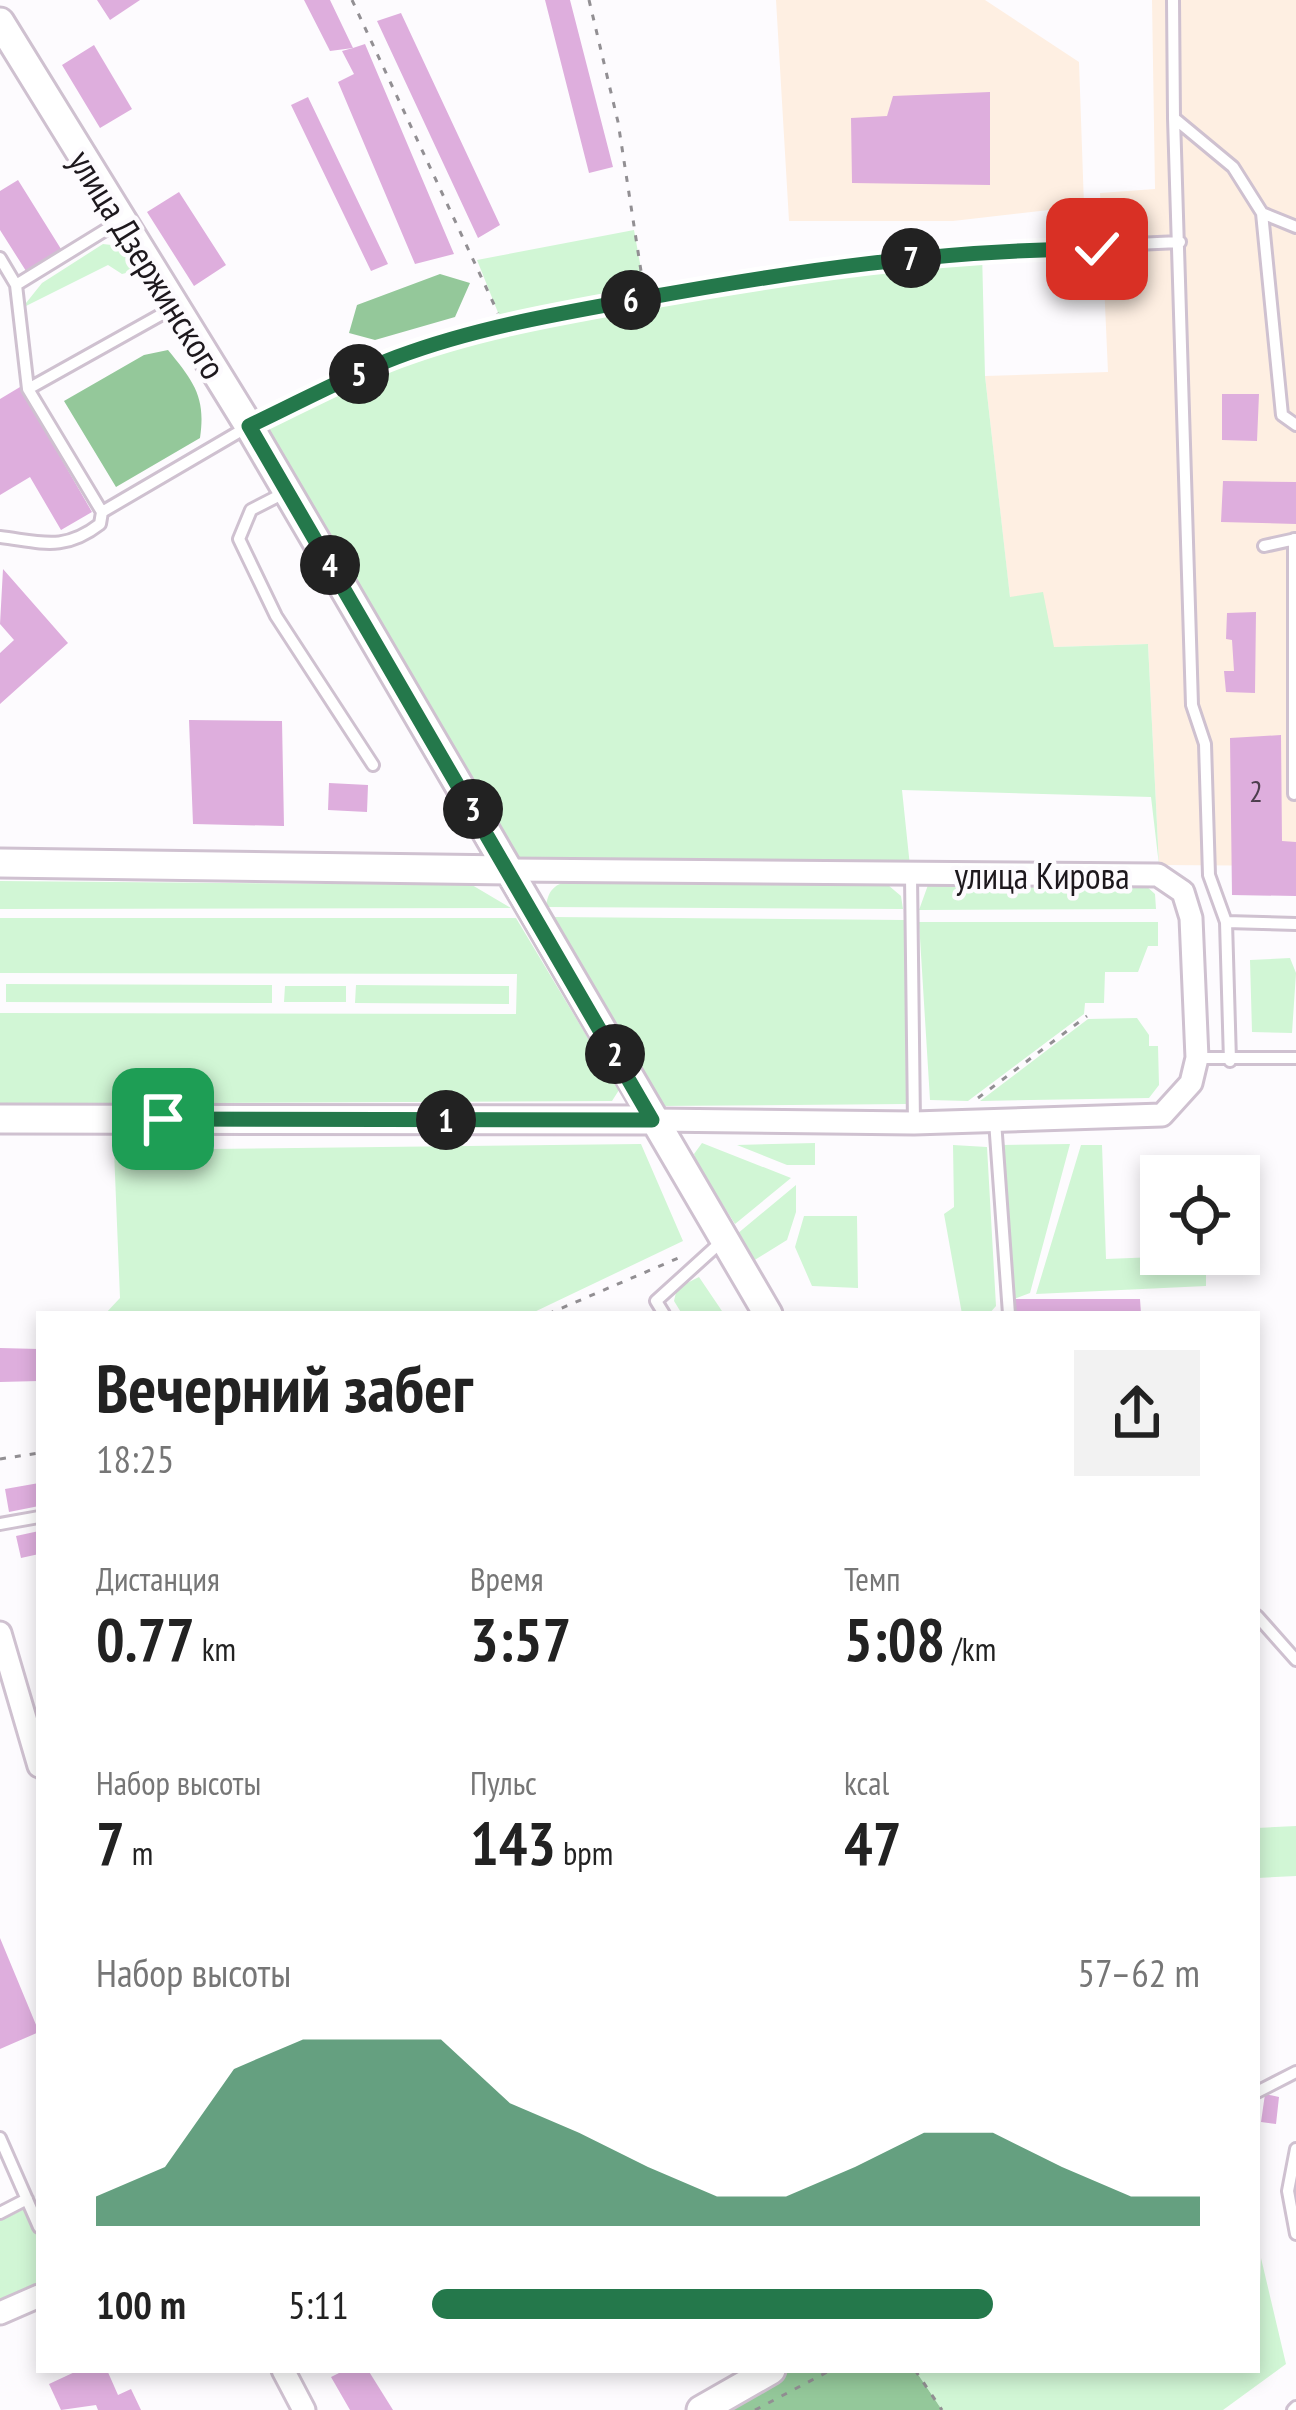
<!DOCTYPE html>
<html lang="ru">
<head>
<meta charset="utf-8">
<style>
	body { margin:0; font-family:"PT Sans Narrow",sans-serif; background:#f2f2f2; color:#222; height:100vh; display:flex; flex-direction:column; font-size:45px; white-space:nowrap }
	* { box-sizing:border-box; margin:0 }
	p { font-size:39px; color:#767676 }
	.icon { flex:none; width:66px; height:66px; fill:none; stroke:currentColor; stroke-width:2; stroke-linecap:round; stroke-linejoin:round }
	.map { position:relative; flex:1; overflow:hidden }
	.panel { position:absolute; left:36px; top:1311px; width:1224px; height:1062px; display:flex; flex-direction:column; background:#fff; border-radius:0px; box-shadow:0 6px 18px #0003 }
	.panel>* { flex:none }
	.controls { position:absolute; left:1140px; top:1155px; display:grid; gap:24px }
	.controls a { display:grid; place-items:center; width:120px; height:120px; border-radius:0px; background:#fff; box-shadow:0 6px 18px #0003; font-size:60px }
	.pin { position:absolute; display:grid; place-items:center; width:102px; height:102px; color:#fff; margin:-51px; border-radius:24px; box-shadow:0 6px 18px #0006 }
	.km { position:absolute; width:60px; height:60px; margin:-30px; border-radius:50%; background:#222; color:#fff; font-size:33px; line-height:60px; text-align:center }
	.round { display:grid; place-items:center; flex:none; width:126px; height:126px; border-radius:0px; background:#f2f2f2 }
	.summary { display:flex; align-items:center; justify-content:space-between; height:204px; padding:0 60px }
	h1 { font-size:66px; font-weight:700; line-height:90px }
	.metrics { display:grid; grid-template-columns:repeat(3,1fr); gap:18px; height:204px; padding:12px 60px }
	.metrics div { display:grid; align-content:center }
	.metrics b { font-size:60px; font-weight:700 }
	.metrics small { font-size:33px; font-weight:400 }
	.metrics p { font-size:33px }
	.chart { height:336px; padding:24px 60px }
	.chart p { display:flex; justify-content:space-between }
	.chart svg { width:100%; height:216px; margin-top:12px; fill:#24784b; opacity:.7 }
	ul { padding:0 60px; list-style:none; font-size:39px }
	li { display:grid; grid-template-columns:192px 144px 1fr; align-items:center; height:90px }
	li i { height:30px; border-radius:15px; background:#24784b }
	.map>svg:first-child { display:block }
</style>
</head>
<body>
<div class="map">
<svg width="1296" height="2410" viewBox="0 0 1296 2410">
	<rect width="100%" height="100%" fill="#fdfbfe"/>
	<path fill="#feefe2" d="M776 0H985L1079 62 1084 206 953 221H789Z
		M1152 0H1296V866L1159 865 1148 644 1054 647 1010 598 985 376 1108 372 1100 193 1155 189Z"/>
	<path fill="#d1f6d5" d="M634 230 646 297 982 251 985 376 1010 597 1043 592 1054 647 1148 644 1159 865 1151 797 902 790 911 876 509 870 249 426 395 357 503 325 477 260Z
		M103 244 120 246 131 263 130 272 122 274 108 265 22 308 42 283Z
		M0 881 472 885 511 908 0 909Z
		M572 881 888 885 901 896 903 909 546 907C548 890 555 883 572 881Z
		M928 885H1145L1155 894 1156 909 919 910Z
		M552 917 905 920 906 1104 658 1106Z
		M0 918H516L619 1090 612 1101 0 1104V1013L516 1014 517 974 0 973Z
		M919 922H1158V946H1148L1138 972H1105L1104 1003H1085L1084 1014 968 1101 930 1100Z
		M1290 958 1296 973 1292 1033 1252 1032 1250 960Z
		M6 984 272 985V1003L6 1002Z
		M356 985 509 986V1004L355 1003Z
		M285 986H346V1002H284Z
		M1137 1018 1149 1035V1046H1158L1159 1085 1149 1098 980 1101 1088 1019Z
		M702 1143 791 1178 735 1224 697 1164 694 1154Z
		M815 1143V1165H787L737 1145Z
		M641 1144 683 1241 530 1314H105L120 1298 114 1150Z
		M1070 1144 1030 1293 1014 1299 1001 1145Z
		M953 1145 987 1147 996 1306 989 1314H962L944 1214 954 1207Z
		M1081 1145H1102L1106 1259 1206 1255V1286L1036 1294Z
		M796 1185V1212L787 1240 753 1261 737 1234Z
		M804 1216H857L858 1288 812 1286 795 1247Z
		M699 1277 724 1314H682L674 1301 677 1288Z
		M1296 1826V1876L1257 1878V1828Z
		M39 2202V2288L0 2305V2221Z
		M1261 2258 1286 2364 1223 2410H942L915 2370H1257Z"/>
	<path fill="#94c89a" d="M440 274 470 283 455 317 375 340 349 333 357 305Z
		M168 350C194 382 206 397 200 438L116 487 64 401 144 355Z
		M771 2370H915L942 2410H701Z"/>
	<path fill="#deaedd" d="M97 0H140L110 20Z
		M304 0H330L353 48 365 44 454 254 415 264 338 82 354 74 342 51 353 48 330 51Z
		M545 0H570L613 167 589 173Z
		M401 13 500 225 478 238 377 21Z
		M94 45 132 109 100 128 62 65Z
		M990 92V185L852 183 851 118 887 116 893 96Z
		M308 97 388 264 371 271 291 105Z
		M18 180 61 249 26 271 0 230V191Z
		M179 192 226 265 194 286 147 212Z
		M20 387 92 512 61 530 30 477 0 495V399Z
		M1222 394H1259L1257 441 1222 440Z
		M1223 481 1296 482V524L1221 522Z
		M3 569 68 643 0 704V653L14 640 0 624Z
		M1256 612 1255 693 1226 692 1224 671H1234L1232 640 1226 639 1227 613Z
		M189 720 282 721 284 826 193 824Z
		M1281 735 1282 841 1296 842V896L1232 895 1230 738Z
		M329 783 368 785 367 812 328 810Z
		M1014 1299H1140L1141 1314H1016Z
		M0 1348 39 1349V1381L0 1382Z
		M39 1483V1506L9 1512 5 1489Z
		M39 1531V1554L21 1558 16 1536Z
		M0 1938 39 2032 0 2049Z
		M1265 2094 1279 2097 1276 2124 1261 2122Z
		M79 2370H107L118 2395 131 2389 141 2410H98L96 2405 61 2410 49 2384Z
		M345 2370H368L393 2410H350L331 2377Z"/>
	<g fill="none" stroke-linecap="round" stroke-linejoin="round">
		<g stroke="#cfc1d0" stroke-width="16">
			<path id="service" d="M1173 0 1174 118 1233 167 1262 213 1282 415 1296 425
				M1174 118 1192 705 1205 744 1209 875 1226 922
				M1262 213 1296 227
				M0 258 16 285 120 221
				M16 285 28 389 102 512
				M28 389 173 308
				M284 493 251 510 239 539 276 616 373 765
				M0 537C41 542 64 552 100 524L102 512 249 426 395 357 480 331 788 273 954 252 1180 242
				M1264 546 1296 539
				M1294 794V539
				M911 876 914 1123
				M1197 1058H1296
				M1230 1061 1226 922 1296 924
				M995 1121 1009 1314
				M664 1314 656 1301 721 1242
				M0 1524 39 1517
				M1257 1616 1296 1660
				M1257 2092 1296 2072
				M0 2138 39 2227
				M1296 2149 1288 2191 1296 2234
				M0 2213 27 2199
				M1293 2410 1296 2407"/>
		</g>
		<g stroke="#cfc1d0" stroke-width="27">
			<path id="minor" d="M509 870 1158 875 1183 892 1191 918 1197 1058 1191 1083 1162 1115 914 1123 653 1120
				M0 1633 39 1766
				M0 2313 39 2296
				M283 2370 304 2410"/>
		</g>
		<g stroke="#cfc1d0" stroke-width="33">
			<path id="tertiary" d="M0 22 249 426 768 1314
				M0 863 509 870
				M0 1119 653 1120
				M701 2410 771 2370"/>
		</g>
		<path stroke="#928f93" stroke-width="3" stroke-dasharray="6 9" stroke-linecap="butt" d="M352 0 498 313
			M589 0 618 122 643 284
			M978 1098 1087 1016
			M548 1314 683 1256
			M0 1459 39 1453
			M915 2370 942 2410
			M755 2410 831 2370"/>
		<use href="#service" stroke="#fff" stroke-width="10"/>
		<use href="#minor" stroke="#fff" stroke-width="21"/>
		<use href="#tertiary" stroke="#fff" stroke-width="27"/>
	</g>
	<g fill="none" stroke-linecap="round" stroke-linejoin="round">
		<g stroke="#fff" stroke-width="24">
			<path id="route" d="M163 1119 652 1120 249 426C298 403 347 376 397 357 477 327 562 313 645 298 795 271 944 249 1097 249"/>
		</g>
		<use href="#route" stroke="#24784b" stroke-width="15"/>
	</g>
	<g text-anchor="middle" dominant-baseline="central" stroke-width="9" stroke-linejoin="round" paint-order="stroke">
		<g font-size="30" fill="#4d3e4d">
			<text x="1256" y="790">2</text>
		</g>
		<g font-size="36" fill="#1d181d" stroke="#fdfbfe">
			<text transform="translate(148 264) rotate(58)">улица Дзержинского</text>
			<text x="1042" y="875">улица Кирова</text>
		</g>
	</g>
</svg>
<div class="controls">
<a><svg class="icon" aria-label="locate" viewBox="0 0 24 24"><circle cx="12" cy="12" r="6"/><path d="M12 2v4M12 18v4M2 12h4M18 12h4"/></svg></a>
</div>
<div class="pin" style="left:163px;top:1119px;background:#1e9e55"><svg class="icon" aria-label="arrive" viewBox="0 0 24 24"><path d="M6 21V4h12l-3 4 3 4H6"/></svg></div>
<div class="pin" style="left:1097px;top:249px;background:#d93025"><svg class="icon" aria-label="check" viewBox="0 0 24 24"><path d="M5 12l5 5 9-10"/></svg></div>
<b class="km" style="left:446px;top:1120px">1</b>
<b class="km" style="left:615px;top:1054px">2</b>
<b class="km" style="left:473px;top:809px">3</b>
<b class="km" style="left:330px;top:565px">4</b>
<b class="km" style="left:359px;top:374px">5</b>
<b class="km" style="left:631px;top:300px">6</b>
<b class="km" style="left:911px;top:258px">7</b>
<section class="panel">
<div class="summary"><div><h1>Вечерний забег</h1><p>18:25</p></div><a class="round"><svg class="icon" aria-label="share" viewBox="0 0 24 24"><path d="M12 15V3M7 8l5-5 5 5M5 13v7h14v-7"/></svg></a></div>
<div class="metrics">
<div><p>Дистанция</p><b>0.77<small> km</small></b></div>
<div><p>Время</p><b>3:57</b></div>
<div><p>Темп</p><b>5:08<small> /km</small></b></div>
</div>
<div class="metrics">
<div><p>Набор высоты</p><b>7<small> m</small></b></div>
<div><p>Пульс</p><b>143<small> bpm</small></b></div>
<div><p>kcal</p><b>47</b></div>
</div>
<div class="chart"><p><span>Набор высоты</span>57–62 m</p>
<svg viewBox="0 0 160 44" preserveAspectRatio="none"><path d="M0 44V38L10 32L20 12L30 6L40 6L50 6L60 19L70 25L80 32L90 38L100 38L110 32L120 25L130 25L140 32L150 38L160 38V44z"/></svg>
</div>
<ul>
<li><b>100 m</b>5:11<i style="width:73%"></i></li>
</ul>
</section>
</div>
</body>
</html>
